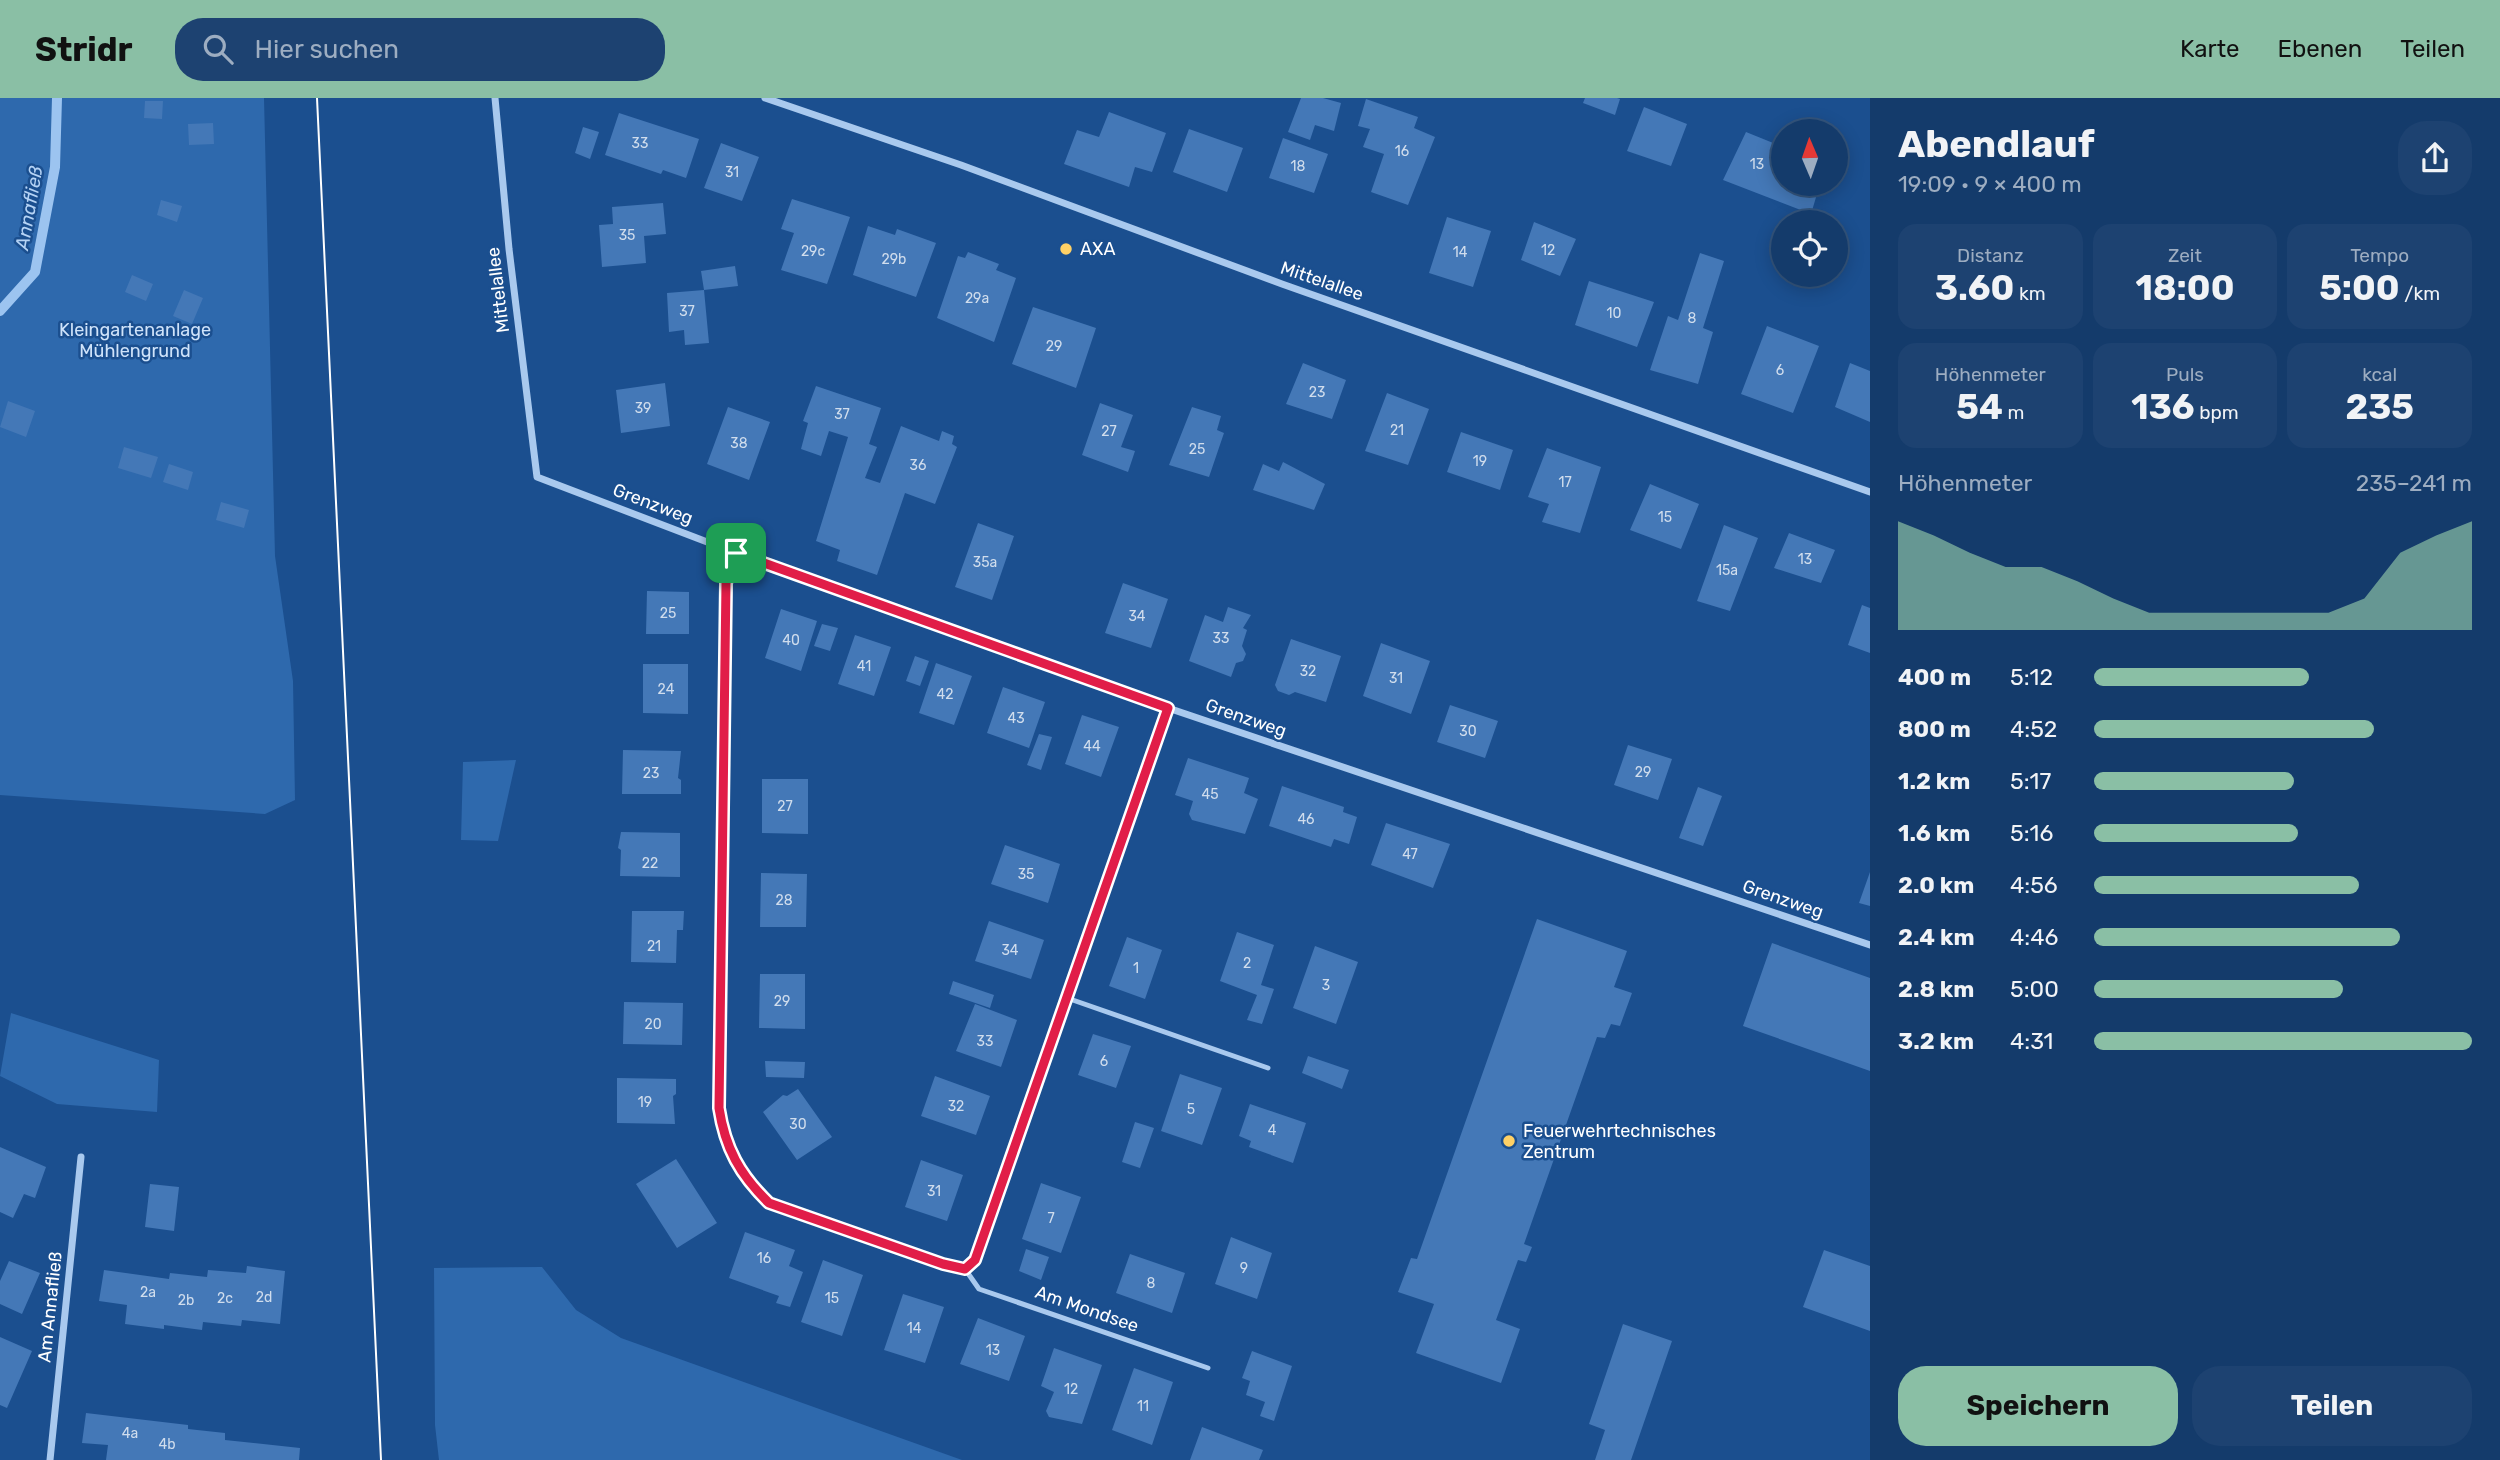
<!DOCTYPE html>
<html lang="de">
<head>
<meta charset="utf-8">
<style>
	body { margin:0; font-family:Rubik,sans-serif; background:#1d4271; color:#f1f3f6; height:100vh; display:flex; flex-direction:column; font-size:26px; white-space:nowrap }
	* { box-sizing:border-box; margin:0 }
	p { font-size:23px; color:#9dadc1 }
	.icon { flex:none; width:38px; height:38px; fill:none; stroke:currentColor; stroke-width:2; stroke-linecap:round; stroke-linejoin:round }
	.map { position:relative; flex:1; overflow:hidden }
	.side { display:flex; flex-direction:column; background:#143b6b; width:630px }
	.side>* { flex:none }
	.needle { width:46px; rotate:358deg }
	.tools { position:absolute; left:1771px; top:21px; display:grid; gap:14px }
	.tools a { display:grid; place-items:center; width:77px; height:77px; border-radius:50%; background:#143b6b; box-shadow:0 4px 18px #0003,0 0 0 2px #33557e; font-size:35px }
	.pin { position:absolute; display:grid; place-items:center; width:60px; height:60px; color:#fff; margin:-30px; border-radius:14px; box-shadow:0 4px 10px #0006 }
	.round { display:grid; place-items:center; flex:none; width:74px; height:74px; border-radius:28px; background:#1d4271 }
	.headline { display:flex; align-items:center; justify-content:space-between; height:119px; padding:0 28px }
	h1 { font-size:38px; font-weight:700; line-height:52px }
	.metrics { display:grid; grid-template-columns:repeat(3,1fr); gap:10px; height:119px; padding:7px 28px }
	.metrics div { display:grid; align-content:center; border-radius:18px; background:#1d4271; text-align:center }
	.metrics b { font-size:35px; font-weight:700 }
	.metrics small { font-size:19px; font-weight:400 }
	.metrics p { font-size:19px }
	.chart { height:196px; padding:14px 28px }
	.chart p { display:flex; justify-content:space-between }
	.chart svg { width:100%; height:126px; margin-top:7px; fill:#8abfa5; opacity:.7 }
	.action { display:flex; gap:14px; margin-top:auto; padding:14px 28px }
	.action a { flex:1; height:80px; border-radius:28px; background:#8abfa5; color:#111; font-size:28px; font-weight:700; line-height:80px; text-align:center }
	.action a+a { background:#1d4271; color:#f1f3f6 }
	ul { padding:0 28px; list-style:none; font-size:23px }
	li { display:grid; grid-template-columns:112px 84px 1fr; align-items:center; height:52px }
	li i { height:18px; border-radius:9px; background:#8abfa5 }
	header { display:flex; align-items:center; gap:42px; box-sizing:border-box; height:98px; padding:0 35px; background:#8abfa5; color:#111 }
	header strong { font-size:33px }
	nav { display:flex; gap:38px; margin-inline-start:auto; font-size:24px }
	.search { width:490px; height:63px; background:#1d4271; display:flex; align-items:center; gap:18px; box-sizing:border-box; padding:0 24px; border-radius:28px; color:#9dadc1; font-size:26px }
	main { display:flex; flex:1; min-height:0 }
	.map>svg:first-child { display:block }
</style>
</head>
<body>
<header>
<strong>Stridr</strong>
<div class="search"><svg class="icon" aria-label="search" viewBox="0 0 24 24"><circle cx="10" cy="10" r="6"/><path d="M15 15l6 6"/></svg>Hier suchen</div>
<nav><a>Karte</a><a>Ebenen</a><a>Teilen</a></nav>
</header>
<main>
<div class="map">
<svg width="1870" height="1362" viewBox="0 0 1870 1362">
	<rect width="100%" height="100%" fill="#1b4f8f"/>
	<path fill="#2e69ad" d="M0 0H264L275 458 293 583 295 702 265 716 0 697Z
		M516 662 498 743 461 742 463 664Z
		M11 915 159 962 157 1014 57 1006 0 978Z
		M542 1169 576 1212 621 1240 962 1362H439L435 1327 434 1170Z"/>
	<g fill="none" stroke-linecap="round" stroke-linejoin="round">
		<path stroke="#9cc4f0" stroke-width="10" d="M0 213 35 174 55 69 57 0"/>
	</g>
	<path fill="#4478b7" d="M1301 0H1323L1341 5 1334 33 1315 27 1310 42 1288 34Z
		M1585 0H1617L1620 1 1615 17 1583 5Z
		M1366 1 1418 19 1414 30 1435 39 1408 107 1371 94 1384 56 1363 49 1370 31 1358 28Z
		M145 3H163L162 21 144 20Z
		M1644 9 1687 26 1671 68 1627 53Z
		M1109 14 1166 35 1152 74 1135 69 1129 89 1064 66 1077 32 1099 39Z
		M619 15 699 41 686 80 663 72 661 76 605 57Z
		M213 25 214 46 189 47 188 26Z
		M583 29 599 34 590 61 575 55Z
		M1189 31 1243 50 1227 94 1173 74Z
		M1746 34 1783 49V86H1820L1811 116 1723 82Z
		M1283 40 1328 56 1314 95 1269 80Z
		M721 45 759 59 742 103 704 90Z
		M792 101 850 119 827 186 781 172 794 135 781 131Z
		M161 102 182 108 177 124 157 117Z
		M663 105 666 136 644 138 646 165 602 169 599 127 613 126 612 109Z
		M1447 119 1491 133 1473 189 1429 175Z
		M1534 124 1576 141 1560 178 1521 162Z
		M868 128 895 137 897 131 936 145 916 199 853 177Z
		M968 154 999 166 996 172 1016 180 994 244 937 220 958 158 965 160Z
		M1700 155 1724 163 1703 230 1713 234 1698 286 1650 272 1668 218 1678 222Z
		M735 168 738 188 704 192 701 173Z
		M132 177 153 186 146 203 125 194Z
		M1589 183 1654 204 1637 249 1575 227Z
		M184 192 203 200 192 226 173 218Z
		M704 192 709 245 685 247 684 232 669 234 667 195Z
		M1033 209 1096 230 1076 290 1012 266Z
		M1767 228 1819 248 1793 315 1741 296Z
		M1303 265 1346 282 1332 321 1286 306Z
		M1850 265 1870 273V324L1835 309Z
		M665 285 670 328 621 335 616 292Z
		M816 288 881 310 869 346 877 349 865 380 880 385 901 328 939 343 942 333 954 338 952 346 957 349 935 406 905 395 877 477 837 463 840 452 816 443 848 339 829 333 821 358 801 351 808 325 803 323Z
		M1387 295 1429 311 1408 367 1365 353Z
		M8 303 35 313 26 339 0 329Z
		M1100 305 1133 317 1121 349 1135 353 1128 374 1082 357Z
		M728 309 770 324 749 382 707 366Z
		M1192 309 1221 318 1217 332 1224 335 1209 379 1169 367Z
		M1461 334 1513 352 1500 392 1447 374Z
		M124 349 158 359 151 380 118 370Z
		M1547 350 1601 369 1580 435 1542 424 1549 406 1528 399Z
		M1283 364 1325 386 1314 412 1253 392 1263 366 1279 373Z
		M169 366 193 374 188 392 163 384Z
		M1650 386 1699 406 1681 451 1630 432Z
		M221 404 249 412 244 430 216 422Z
		M978 425 1014 438 992 502 955 489Z
		M1724 427 1758 440 1730 513 1697 503Z
		M1789 435 1835 452 1821 485 1774 470Z
		M1123 485 1168 501 1151 550 1105 535Z
		M647 493 689 494V536H646Z
		M1862 507 1870 510V555L1848 547Z
		M1228 509 1251 517 1243 530 1247 532 1242 548 1246 556 1243 563 1236 565 1231 579 1189 563 1205 517 1223 524Z
		M781 511 817 523 801 573 765 560Z
		M822 526 838 530 830 553 814 548Z
		M855 537 891 549 874 598 838 586Z
		M1291 541 1341 558 1326 604 1295 594 1289 597 1278 593 1275 587Z
		M1381 545 1430 563 1411 616 1363 598Z
		M915 558 929 563 920 588 906 583Z
		M936 565 972 578 954 627 919 615Z
		M643 566H688V616L643 615Z
		M1003 589 1045 604 1029 650 987 635Z
		M1450 607 1498 623 1485 660 1437 644Z
		M1082 617 1119 629 1101 679 1065 666Z
		M1039 636 1052 639 1041 672 1027 667Z
		M1628 647 1672 661 1658 702 1614 687Z
		M623 652 681 653 678 680 681 682V696H622Z
		M1188 660 1249 680 1244 695 1258 701 1245 736 1192 722 1189 716 1193 703 1175 697Z
		M762 681H808V736L762 735Z
		M1282 688 1344 709 1343 714 1357 719 1349 746 1334 741 1331 749 1269 728Z
		M1698 689 1722 698 1703 748 1679 740Z
		M1386 725 1450 746 1433 790 1371 767Z
		M621 734 680 735V779L620 778 621 752 618 750Z
		M1005 747 1060 766 1048 805 991 786Z
		M1870 774V808L1859 805Z
		M761 775 807 776 806 829H760Z
		M632 813H684L683 832H677L676 865 631 864Z
		M1537 821 1627 853 1614 889 1632 895 1620 928 1611 926 1605 940 1597 939 1524 1146 1532 1149 1526 1164 1518 1162 1496 1222 1520 1231 1501 1285 1416 1255 1434 1206 1398 1194 1411 1160 1417 1161Z
		M989 823 1044 842 1031 881 975 863Z
		M1237 834 1274 847 1261 887 1274 891 1262 926 1247 922 1257 897 1220 883Z
		M1127 839 1162 852 1145 901 1109 888Z
		M1772 845 1870 880V973L1743 928Z
		M1315 848 1358 864 1336 926 1293 910Z
		M760 876H805V931L759 930Z
		M953 883 994 897 990 910 949 896Z
		M624 904 683 905 682 947 623 946Z
		M975 906 1017 922 1001 969 956 953Z
		M1093 936 1131 948 1116 990 1078 977Z
		M1308 958 1349 972 1342 991 1302 975Z
		M765 963 805 964 804 980 766 979Z
		M1180 976 1222 990 1202 1047 1161 1033Z
		M935 978 990 998 976 1037 921 1018Z
		M617 980 676 981V996L673 998 675 1026 617 1025Z
		M798 991 832 1039 797 1062 763 1014 783 997 787 998Z
		M1250 1006 1306 1025 1293 1065 1249 1049 1251 1043 1239 1038Z
		M1135 1024 1154 1030 1140 1070 1122 1064Z
		M0 1049 46 1069 35 1100 24 1096 13 1120 0 1114Z
		M676 1061 717 1125 677 1150 636 1086Z
		M921 1062 963 1077 947 1123 905 1109Z
		M1041 1085 1081 1099 1061 1155 1022 1141Z
		M150 1086 179 1089 174 1133 145 1129Z
		M745 1134 795 1152 789 1168 803 1174 790 1209 776 1205 779 1198 729 1180Z
		M1231 1139 1272 1155 1257 1201 1215 1186Z
		M1026 1151 1049 1159 1041 1182 1019 1173Z
		M1824 1152 1870 1168V1233L1803 1209Z
		M1130 1156 1185 1175 1172 1215 1116 1195Z
		M823 1162 863 1177 842 1238 801 1224Z
		M9 1163 40 1175 22 1216 0 1206V1183Z
		M247 1168 285 1173 280 1226 242 1222 241 1228 203 1224 202 1232 164 1227V1231L125 1226 127 1207 99 1203 104 1172 169 1181 170 1175 207 1179 208 1172 246 1175Z
		M903 1196 944 1209 925 1265 884 1252Z
		M978 1220 1025 1238 1009 1283 960 1266Z
		M1623 1226 1672 1243 1631 1362H1595L1605 1332 1589 1326Z
		M0 1239 32 1253 7 1310 0 1307Z
		M1054 1250 1102 1267 1082 1326 1049 1319 1046 1313 1054 1294 1041 1288Z
		M1252 1253 1292 1268 1274 1323 1260 1318 1265 1304 1246 1297 1250 1283 1242 1280Z
		M1134 1270 1173 1284 1152 1347 1112 1332Z
		M86 1315 188 1327V1331L225 1335V1342L300 1350 299 1362H106L108 1347 82 1345Z
		M1202 1329 1263 1352 1259 1362H1190Z"/>
	<g fill="none" stroke-linecap="round" stroke-linejoin="round">
		<path stroke="#a9c9ee" stroke-width="5" d="M1067 900 1268 970
			M965 1171 979 1191 1208 1270"/>
		<path stroke="#a9c9ee" stroke-width="7" d="M495 0 509 151 537 379 736 455 1168 610 1870 847
			M765 0 961 67 1282 186 1870 394
			M736 455 726 485 719 1010C725 1050 740 1077 769 1105L943 1166 965 1171 976 1162 1168 610
			M50 1362 81 1059"/>
		<path stroke="#fff" stroke-width="2" d="M317 0 381 1362"/>
	</g>
	<g fill="none" stroke-linecap="round" stroke-linejoin="round">
		<g stroke="#fff" stroke-width="14">
			<path id="route" d="M736 455 1168 610 975 1162 965 1171 943 1166 769 1105C740 1077 725 1050 719 1010L726 485Z"/>
		</g>
		<use href="#route" stroke="#e11d48" stroke-width="9"/>
	</g>
	<g fill="#ffd166" stroke="#1b4f8f" stroke-width="2.5">
		<circle cx="1066" cy="151" r="7"/>
		<circle cx="1509" cy="1043" r="7"/>
	</g>
	<g text-anchor="middle" dominant-baseline="central" stroke-width="5" stroke-linejoin="round" paint-order="stroke">
		<g font-size="14" fill="#d0dded">
			<text x="640" y="45">33</text>
			<text x="1402" y="53">16</text>
			<text x="1757" y="66">13</text>
			<text x="1298" y="68">18</text>
			<text x="732" y="74">31</text>
			<text x="627" y="137">35</text>
			<text x="1548" y="152">12</text>
			<text x="813" y="153">29c</text>
			<text x="1460" y="154">14</text>
			<text x="894" y="161">29b</text>
			<text x="977" y="200">29a</text>
			<text x="687" y="213">37</text>
			<text x="1614" y="215">10</text>
			<text x="1692" y="220">8</text>
			<text x="1054" y="248">29</text>
			<text x="1780" y="272">6</text>
			<text x="1317" y="294">23</text>
			<text x="643" y="310">39</text>
			<text x="842" y="316">37</text>
			<text x="1397" y="332">21</text>
			<text x="1109" y="333">27</text>
			<text x="739" y="345">38</text>
			<text x="1197" y="351">25</text>
			<text x="1480" y="363">19</text>
			<text x="918" y="367">36</text>
			<text x="1565" y="384">17</text>
			<text x="1665" y="419">15</text>
			<text x="1805" y="461">13</text>
			<text x="985" y="464">35a</text>
			<text x="1727" y="472">15a</text>
			<text x="668" y="515">25</text>
			<text x="1137" y="518">34</text>
			<text x="1221" y="540">33</text>
			<text x="791" y="542">40</text>
			<text x="864" y="568">41</text>
			<text x="1308" y="573">32</text>
			<text x="1396" y="580">31</text>
			<text x="666" y="591">24</text>
			<text x="945" y="596">42</text>
			<text x="1016" y="620">43</text>
			<text x="1468" y="633">30</text>
			<text x="1092" y="648">44</text>
			<text x="1643" y="674">29</text>
			<text x="651" y="675">23</text>
			<text x="1210" y="696">45</text>
			<text x="785" y="708">27</text>
			<text x="1306" y="721">46</text>
			<text x="1410" y="756">47</text>
			<text x="650" y="765">22</text>
			<text x="1026" y="776">35</text>
			<text x="784" y="802">28</text>
			<text x="654" y="848">21</text>
			<text x="1010" y="852">34</text>
			<text x="1247" y="865">2</text>
			<text x="1136" y="870">1</text>
			<text x="1326" y="887">3</text>
			<text x="782" y="903">29</text>
			<text x="653" y="926">20</text>
			<text x="985" y="943">33</text>
			<text x="1104" y="963">6</text>
			<text x="645" y="1004">19</text>
			<text x="956" y="1008">32</text>
			<text x="1191" y="1011">5</text>
			<text x="798" y="1026">30</text>
			<text x="1272" y="1032">4</text>
			<text x="934" y="1093">31</text>
			<text x="1051" y="1120">7</text>
			<text x="764" y="1160">16</text>
			<text x="1244" y="1170">9</text>
			<text x="1151" y="1185">8</text>
			<text x="148" y="1194">2a</text>
			<text x="264" y="1199">2d</text>
			<text x="225" y="1200">2c</text>
			<text x="832" y="1200">15</text>
			<text x="186" y="1202">2b</text>
			<text x="914" y="1230">14</text>
			<text x="993" y="1252">13</text>
			<text x="1071" y="1291">12</text>
			<text x="1143" y="1308">11</text>
			<text x="130" y="1335">4a</text>
			<text x="167" y="1346">4b</text>
		</g>
		<g font-size="18" fill="#fff" stroke="#1b4f8f" text-anchor="start">
			<text x="1080" y="151">AXA</text>
			<text x="1523" y="1033">Feuerwehrtechnisches<tspan x="1523" dy="21">Zentrum</tspan></text>
		</g>
		<g font-size="18" fill="#fff" stroke="#1b4f8f">
			<text transform="translate(1322 183) rotate(19)">Mittelallee</text>
			<text transform="translate(498 192) rotate(-97)">Mittelallee</text>
			<text transform="translate(653 406) rotate(21)">Grenzweg</text>
			<text transform="translate(1246 620) rotate(19)">Grenzweg</text>
			<text transform="translate(1783 801) rotate(19)">Grenzweg</text>
			<text transform="translate(50 1209) rotate(-84)">Am Annafließ</text>
			<text transform="translate(1087 1211) rotate(19)">Am Mondsee</text>
		</g>
		<g font-size="18" fill="#cfe3fa" stroke="#1b4f8f">
			<text x="135" y="232">Kleingartenanlage<tspan x="135" dy="21">Mühlengrund</tspan></text>
		</g>
		<g font-size="19" font-style="italic" fill="#b5d3f5" stroke="#1b4f8f">
			<text transform="translate(29 110) rotate(-80)">Annafließ</text>
		</g>
	</g>
</svg>
<div class="tools">
<a><svg class="needle" viewBox="-14 -14 28 28"><path d="M0-13l5 13h-10z" fill="#e53935"/><path d="M0 13l5-13h-10z" fill="#9dadc1"/></svg></a>
<a><svg class="icon" aria-label="locate" viewBox="0 0 24 24"><circle cx="12" cy="12" r="6"/><path d="M12 2v4M12 18v4M2 12h4M18 12h4"/></svg></a>
</div>
<div class="pin" style="left:736px;top:455px;background:#1e9e55"><svg class="icon" aria-label="arrive" viewBox="0 0 24 24"><path d="M6 21V4h12l-3 4 3 4H6"/></svg></div>
</div>
<section class="side">
<div class="headline"><div><h1>Abendlauf</h1><p>19:09 · 9 × 400 m</p></div><a class="round"><svg class="icon" aria-label="share" viewBox="0 0 24 24"><path d="M12 15V3M7 8l5-5 5 5M5 13v7h14v-7"/></svg></a></div>
<div class="metrics">
<div><p>Distanz</p><b>3.60<small> km</small></b></div>
<div><p>Zeit</p><b>18:00</b></div>
<div><p>Tempo</p><b>5:00<small> /km</small></b></div>
</div>
<div class="metrics">
<div><p>Höhenmeter</p><b>54<small> m</small></b></div>
<div><p>Puls</p><b>136<small> bpm</small></b></div>
<div><p>kcal</p><b>235</b></div>
</div>
<div class="chart"><p><span>Höhenmeter</span>235–241 m</p>
<svg viewBox="0 0 160 44" preserveAspectRatio="none"><path d="M0 44V6L10 11L20 17L30 22L40 22L50 27L60 33L70 38L80 38L90 38L100 38L110 38L120 38L130 33L140 17L150 11L160 6V44z"/></svg>
</div>
<ul>
<li><b>400 m</b>5:12<i style="width:57%"></i></li>
<li><b>800 m</b>4:52<i style="width:74%"></i></li>
<li><b>1.2 km</b>5:17<i style="width:53%"></i></li>
<li><b>1.6 km</b>5:16<i style="width:54%"></i></li>
<li><b>2.0 km</b>4:56<i style="width:70%"></i></li>
<li><b>2.4 km</b>4:46<i style="width:81%"></i></li>
<li><b>2.8 km</b>5:00<i style="width:66%"></i></li>
<li><b>3.2 km</b>4:31<i style="width:100%"></i></li>
</ul>
<div class="action"><a>Speichern</a><a>Teilen</a></div>
</section>
</main>
</body>
</html>
